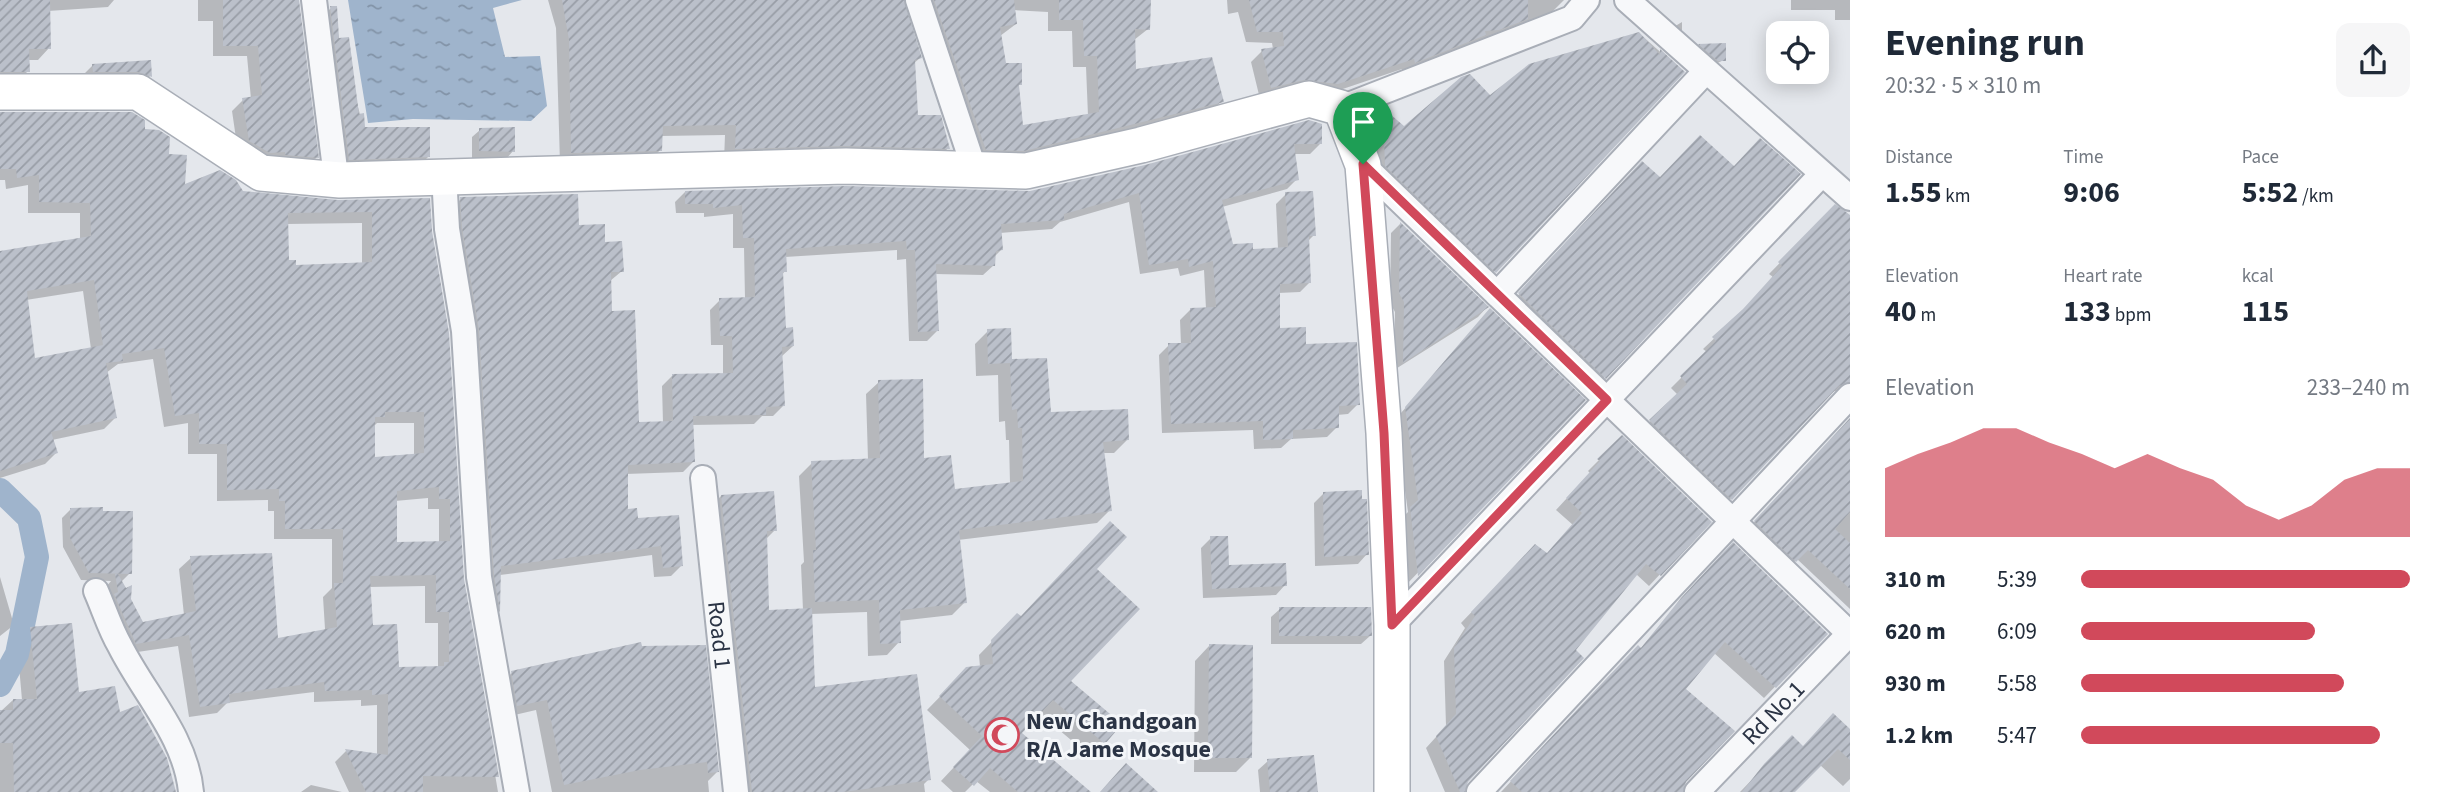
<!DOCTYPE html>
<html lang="en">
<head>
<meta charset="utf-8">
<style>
	body { margin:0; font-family:"Source Sans 3",sans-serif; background:#f6f6f7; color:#1f2937; height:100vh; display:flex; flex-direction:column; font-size:26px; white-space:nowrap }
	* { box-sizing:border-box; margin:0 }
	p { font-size:23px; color:#747a83 }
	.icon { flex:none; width:38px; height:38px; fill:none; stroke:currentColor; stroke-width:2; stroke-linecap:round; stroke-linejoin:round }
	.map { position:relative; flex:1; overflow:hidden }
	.side { display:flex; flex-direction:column; background:#fff; width:595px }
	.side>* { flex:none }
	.tools { position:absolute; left:1766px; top:21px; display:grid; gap:14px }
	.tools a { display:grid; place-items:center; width:63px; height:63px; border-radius:14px; background:#fff; box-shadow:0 4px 18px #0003; font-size:35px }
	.pin { position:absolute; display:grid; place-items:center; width:60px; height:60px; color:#fff; margin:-72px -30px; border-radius:50% 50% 50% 0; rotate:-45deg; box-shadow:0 0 7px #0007 }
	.pin .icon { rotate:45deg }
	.round { display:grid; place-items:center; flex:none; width:74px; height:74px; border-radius:14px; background:#f6f6f7 }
	.summary { display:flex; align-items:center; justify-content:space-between; height:119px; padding:0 35px }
	h1 { font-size:38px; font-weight:700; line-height:52px }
	.metrics { display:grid; grid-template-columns:repeat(3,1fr); gap:10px; height:119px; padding:7px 35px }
	.metrics div { display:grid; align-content:center }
	.metrics b { font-size:30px; font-weight:700 }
	.metrics small { font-size:19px; font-weight:400 }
	.metrics p { font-size:19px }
	.chart { height:196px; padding:14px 35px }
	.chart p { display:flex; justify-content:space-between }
	.chart svg { width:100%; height:126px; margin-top:7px; fill:#d1495b; opacity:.7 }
	ul { padding:0 35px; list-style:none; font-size:23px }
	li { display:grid; grid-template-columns:112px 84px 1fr; align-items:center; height:52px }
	li i { height:18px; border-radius:9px; background:#d1495b }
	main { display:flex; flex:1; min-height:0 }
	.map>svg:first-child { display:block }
</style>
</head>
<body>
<main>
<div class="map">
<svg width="1850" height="792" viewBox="0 0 1850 792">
	<defs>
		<pattern id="water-ripples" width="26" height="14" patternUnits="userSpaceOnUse" patternTransform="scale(1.75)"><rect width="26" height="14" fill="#9fb4cc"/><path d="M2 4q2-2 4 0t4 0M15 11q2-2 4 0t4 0" fill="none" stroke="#8293a7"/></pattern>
		<pattern id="building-hatch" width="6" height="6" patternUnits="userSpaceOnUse" patternTransform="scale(1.75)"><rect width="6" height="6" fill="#bbc0ca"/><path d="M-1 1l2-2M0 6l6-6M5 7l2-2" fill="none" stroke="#989da6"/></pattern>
	</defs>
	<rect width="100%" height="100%" fill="#e4e7ec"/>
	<path fill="url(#water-ripples)" d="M348 0H522L493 8 505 57 540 56 547 106 531 121 413 119 368 123Z"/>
	<path fill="#0003" fill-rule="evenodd" d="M0 0H114L108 7 48 11 49 48 38 60H28V71L16 83 0 84Z
		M198 0H298L317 157 306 168 238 152 232 111 243 100 251 99 247 56H213V21H198Z
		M548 0H902L920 58 913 64 916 117 948 148 937 160H724L725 135 661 136 660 150 649 162 560 164 556 28Z
		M923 0H1149L1148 29 1134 40 1135 71 1222 101 1210 112 1011 162 974 161ZM1013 10 1048 12V31H1072L1073 67H1086L1088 116 1022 127 1017 88 1020 84 1004 64 1000 36 1016 24Z
		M1227 0H1564L1547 17 1521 24 1515 30 1478 41 1473 46 1404 73 1402 69 1325 95 1260 99 1251 62 1262 51 1273 49 1272 43 1246 42 1238 12 1228 14Z
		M1791 0H1850V20H1835V10H1791Z
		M331 8 364 129 428 157 419 166 340 168 321 18Z
		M1682 22V30L1679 34 1672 28Z
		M1640 34 1683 72 1485 281 1376 176 1374 119 1383 110 1404 129 1490 97Z
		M1699 45H1724V60L1713 65 1696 49Z
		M150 62V76L141 86 83 75 93 65Z
		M0 114 143 131 167 155 183 186 338 202 429 199 462 578 498 792H349L335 762 346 751 377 755V705L361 706V700L314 702V692L227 703 217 713 189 717 178 646 124 654 105 588 111 581 81 580 63 547 62 518 70 510 130 573 121 582 142 624 184 615 179 569 191 558 276 640 318 634 325 629 323 597 332 588V539H274V511H268V500L217 501V454H188V423L164 427 153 359 118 364 106 373 115 418 104 429 52 440 56 453 45 464 0 478V253L80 240V213H28V185L6 189 5 180H0ZM362 223V264L294 267 287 262V224ZM83 291 91 349 33 360 26 300ZM377 423H414V456L373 459V427ZM428 498V509H439V543L395 544V501ZM425 586V623H438V668H397L371 627 369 587Z
		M1309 122 1320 144 1310 154H1294L1297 179 1287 189 1222 207 1232 246 1251 251 1278 249 1276 204 1286 194 1314 235 1307 242 1310 282 1300 292 1278 293V330L1304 345 1358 404 1348 414 1337 415V427L1327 437 1291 439 1281 448 1254 449 1253 430 1162 433 1159 355 1169 345H1181L1180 320 1190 310 1206 309 1204 270 1180 276 1178 268 1140 274 1129 202 1060 222 1052 229 1000 233 1001 250 994 257V265L983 275 935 274 937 331 927 341H909L906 259 897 260V250L785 257V271L781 276 784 330 793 346 782 356 783 406 773 416H762L754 424 691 425 693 462 683 472 626 474V511L681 566 671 576 654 577 652 555 500 575V611L491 620 451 209 461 199 578 226 604 244 622 271 610 281V313L638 424 663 423 662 386 672 376 723 375V345H711L710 310 720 300 745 299 744 248H733V214L704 217V213H676L675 202 685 192H1030L1146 166Z
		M480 130 513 151 506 159H472V137Z
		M1733 168 1799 175 1595 387 1509 305 1632 173 1660 179Z
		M1835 207 1850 220V396L1835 391 1828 395 1721 509 1640 431 1678 395 1671 388 1707 352 1703 349 1739 315 1773 277 1769 274Z
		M1400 224 1487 307 1478 317 1394 370 1395 312 1390 303 1391 233Z
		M1479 322 1583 400 1407 584 1400 520 1408 512 1395 420Z
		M988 331 1049 414 1127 440 1114 453H1103L1110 510 1097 523 958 540 965 602 952 615 899 621V642L887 655 868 656 867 612 811 614 813 689 929 779 924 784 925 792H740L709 509 721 496 775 530 766 539 768 612 803 610 801 565 804 562 799 476 812 463 868 460 866 394 879 382 923 460 953 491 1010 484 1009 440H1006L1005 421 999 422 998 375 976 376 975 344Z
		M1850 420V609L1797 559 1785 571 1745 532Z
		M1622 437 1709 522 1649 586 1636 574 1466 781 1465 792H1445L1426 748 1446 726 1444 661 1465 628 1461 623 1535 546 1546 555 1573 525 1556 510 1590 473 1588 471Z
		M1323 494 1367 554 1358 564 1315 566 1314 503Z
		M1211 538 1228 567 1285 585 1276 595 1203 598 1201 548Z
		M1722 556 1826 634 1764 698 1714 653 1683 689 1685 781 1681 792H1501L1611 674 1640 649Z
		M1095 569 1069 682 1119 724 1090 756 1039 713 1020 734 1056 792H990L976 781 965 792H953L941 781 970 750 927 710 967 669 980 667 979 655 1017 616 1020 618Z
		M0 577 14 625 0 636Z
		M1280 609 1370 636 1361 644H1271V617Z
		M31 629 77 694 119 714 174 792H0V712L13 700H22L17 643Z
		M640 644 717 772 708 781 709 792H552L536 710 506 717 500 684 512 673Z
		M1209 646 1250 758 1236 772H1194L1195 661Z
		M1850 731V779L1843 786 1820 765 1793 792H1740L1792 738 1802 748Z
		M1268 761 1316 792H1260L1258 770Z
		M311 785 342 792H301Z"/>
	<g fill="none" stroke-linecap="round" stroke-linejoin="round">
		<path stroke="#9fb4cc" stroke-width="24" d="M0 490 29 518 37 557 17 654 0 685"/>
	</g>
	<path fill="url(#building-hatch)" fill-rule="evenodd" d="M0 0H50L51 49H29L30 72H0Z
		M223 0H299L319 158 285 155V152L270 153 249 141 242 98 262 95 258 46H223Z
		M562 0H904L922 58 915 60 918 115H941L950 149 845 146 735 149 736 125 663 126 662 151 571 153 569 40Z
		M934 0H1014L1017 24 1000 27 1006 63H1022V85H1019L1023 125 1099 112 1097 56H1084L1083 20H1059V0H1151L1150 30 1135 29 1136 69 1212 57 1224 102 1024 151 986 150Z
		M1249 0H1528V19L1499 30 1485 31 1486 35 1415 63 1414 59 1338 84 1304 80 1271 88 1261 49 1284 46 1283 32H1257Z
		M330 6H337L339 38 349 37 359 114 364 113 365 127H430V157L349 160Z
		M1639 32 1660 55V49L1685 72 1496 273 1385 166 1383 108 1404 126 1461 77 1470 74 1490 95 1529 64Z
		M1726 43V61H1718L1698 44Z
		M151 60 152 77 138 72H93L92 64Z
		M0 112H132L145 120V129L159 130 170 137 169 154 187 155 185 184 220 170 236 180 243 191 338 200 430 198 432 231 449 333 464 579 499 777 423 776V792H366L345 749 388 755V694L372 695V690L325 691 324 682 229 694 230 703 200 707 189 635 136 644 114 594 118 592 115 574H118L126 588 132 585 131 599 143 622 196 611 190 556 272 553 278 638 337 627 334 583H343V529H285V501H279V489L227 490V444H199V413L175 416 164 348 122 354 123 361 106 363 117 418 51 432 58 453 0 471V251L91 236 90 203 39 202V175L17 178 16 169H0ZM372 212V262L296 265V260H289L288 213ZM94 280 103 345 35 358 27 291ZM385 412H424V453L375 457V417H385ZM439 487V499H450V541L397 542V491ZM436 575V612H449V662H444V666L399 667 397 624 373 625 370 576Z
		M1309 120 1322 124V144H1294L1299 180 1222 200 1233 244 1253 243V249L1288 247 1285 192 1313 191 1316 236H1309L1311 283 1280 284V328L1306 327V344L1357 342 1360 405 1339 406V428L1293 430V439L1263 440V421L1171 424 1168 343H1191L1190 308 1216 307 1213 261 1189 267 1188 259 1149 265 1139 193 1064 214V220L1001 224 1003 250 996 251 995 266 936 264 939 331 918 332 915 250H907L906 241 786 249 787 272H783L786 328 793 327 794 346 782 347 785 406 766 407V415L693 416 695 462 628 465V509L637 508 638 518 679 515 683 566 663 568 661 546 501 566 500 612 494 575 479 330 462 227 460 197 578 194 579 225 605 224V242L622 241 624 272H611L612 311 635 310 639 422 673 421 672 374 733 373 732 336H720L719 298 755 297 754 238H743L742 205 713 208V204H685V191L846 186 1030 191 1145 165Z
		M515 127V152L479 151V128Z
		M1700 135 1734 166 1760 138 1801 174 1606 379 1518 293 1642 161 1660 177Z
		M1835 204 1850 215V382L1839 386 1732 500 1649 420 1687 384 1680 376 1716 341 1712 337 1743 309 1782 266 1778 262Z
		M1400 222 1489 307 1403 363 1404 302 1399 293Z
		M1490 308 1586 400 1418 576 1410 507 1418 500 1405 407Z
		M1011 328 1012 359 1047 358 1051 412 1128 409 1129 440 1103 442 1112 511 959 530 967 603 900 610 901 643 880 644 879 600 815 602 813 550H816L811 461 880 458 878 380 923 379 924 458 951 455 955 489 1023 481 1022 428H1018L1017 409 1012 410 1010 363 988 364 987 329Z
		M1850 418V512L1835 529 1850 543V589L1808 550 1796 562 1754 521Z
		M1622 435 1712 522 1661 576 1646 564 1576 650 1584 658 1468 782 1465 792H1460L1436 736 1456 714 1454 648 1475 616 1471 612 1535 544 1547 553 1582 513 1566 498 1600 461 1597 459Z
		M1362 490V499H1367L1369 555 1324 557 1323 492Z
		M774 491 777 531H767L769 610 812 608 815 687 917 674 931 780 843 792H752L721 495Z
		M103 507V511H133L132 574 89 573 70 538V508Z
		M1110 521 1127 537 1097 569 1140 609 1071 681 1122 724 1105 744 1053 700 1022 733 1091 792H1018L990 768 974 786 953 767 982 736 939 696 966 667 993 664 991 640 1017 613 1021 616Z
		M1210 536H1228L1229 565 1286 563 1287 586 1212 589Z
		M1733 542 1828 634 1776 688 1725 642 1686 689 1735 731 1686 782 1683 792H1522L1510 781 1638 645 1641 648 1681 598Z
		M1279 607H1371L1372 636H1279Z
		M72 623 79 692 115 686 120 712 138 705 167 758 176 792H14L13 743H0V710H13V699H37L30 627Z
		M641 642 642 646 706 645 719 772 708 773 707 762 640 770 564 785 547 700 517 706 511 671Z
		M1209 644 1253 645 1252 758H1208Z
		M1833 713 1850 729V760L1838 749 1795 792H1742L1764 764 1792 735 1803 746Z
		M1314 755 1318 792H1270L1267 759Z
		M1126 763 1158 792H1100Z"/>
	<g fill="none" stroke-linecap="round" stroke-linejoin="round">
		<g stroke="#a9aeb7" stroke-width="28">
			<g id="street">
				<path d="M314 0 335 169 340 180"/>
				<path d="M918 0 974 168"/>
				<path d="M1627 0 1850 198"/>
				<path d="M1341 108 1572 18 1587 0"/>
				<path d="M1363 165 1850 634"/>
				<path d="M444 175 447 229 464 331 479 577 517 792"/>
				<path d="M1497 294 1706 71"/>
				<path id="s1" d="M703 478 736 792"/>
				<path d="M96 591C104 609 110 629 120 646 144 694 186 737 191 792"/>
				<path d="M1392 625 1822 174"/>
				<path d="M1479 792 1850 396"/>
				<path id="s2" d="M1697 792 1850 633"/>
			</g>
		</g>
		<g stroke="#a9aeb7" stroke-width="38">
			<path id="secondary" d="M0 92H138L261 173 340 180 846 166 1026 171 1141 145 1309 99 1341 108 1363 165 1384 433 1392 625V792"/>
		</g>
		<use href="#street" stroke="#f7f8fa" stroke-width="24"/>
		<use href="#secondary" stroke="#fff" stroke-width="35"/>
	</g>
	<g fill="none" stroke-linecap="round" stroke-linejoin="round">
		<g stroke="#fff" stroke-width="14">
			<path id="route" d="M1363 164 1607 400 1392 625 1384 433Z"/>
		</g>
		<use href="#route" stroke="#d1495b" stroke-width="9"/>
	</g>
	<defs>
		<g id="mosque-ring" transform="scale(1.75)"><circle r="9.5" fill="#f4f6f9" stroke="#d1495b" stroke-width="1.5"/><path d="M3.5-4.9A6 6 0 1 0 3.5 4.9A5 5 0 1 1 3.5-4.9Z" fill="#d1495b"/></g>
	</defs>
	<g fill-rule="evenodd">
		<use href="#mosque-ring" x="1002" y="735"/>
	</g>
	<g text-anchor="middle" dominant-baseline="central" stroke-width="6" stroke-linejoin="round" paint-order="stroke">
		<g font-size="24" fill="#2b3445" stroke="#f4f6f9">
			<text stroke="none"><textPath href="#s1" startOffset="158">Road 1</textPath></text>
			<text stroke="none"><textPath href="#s2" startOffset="110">Rd No.1</textPath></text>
		</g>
		<g font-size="24" font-weight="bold" fill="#2b3445" stroke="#f4f6f9" text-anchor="start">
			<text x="1026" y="721">New Chandgoan<tspan x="1026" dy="28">R/A Jame Mosque</tspan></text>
		</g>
	</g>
</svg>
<div class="tools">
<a><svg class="icon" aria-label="locate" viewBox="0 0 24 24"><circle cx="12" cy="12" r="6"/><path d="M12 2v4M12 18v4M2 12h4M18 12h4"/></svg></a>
</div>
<div class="pin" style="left:1363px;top:164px;background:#1e9e55"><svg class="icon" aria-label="arrive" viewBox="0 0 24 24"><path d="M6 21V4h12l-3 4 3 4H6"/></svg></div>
</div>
<section class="side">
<div class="summary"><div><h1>Evening run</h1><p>20:32 · 5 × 310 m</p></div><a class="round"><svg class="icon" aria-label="share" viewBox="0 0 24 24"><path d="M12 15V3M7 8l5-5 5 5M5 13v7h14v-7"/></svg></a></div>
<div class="metrics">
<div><p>Distance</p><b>1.55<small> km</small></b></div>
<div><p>Time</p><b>9:06</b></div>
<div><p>Pace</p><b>5:52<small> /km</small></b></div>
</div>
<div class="metrics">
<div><p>Elevation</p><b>40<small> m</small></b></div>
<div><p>Heart rate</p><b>133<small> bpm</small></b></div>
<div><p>kcal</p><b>115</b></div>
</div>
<div class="chart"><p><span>Elevation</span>233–240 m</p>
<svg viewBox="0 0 160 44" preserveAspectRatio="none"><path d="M0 44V20L10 15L20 11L30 6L40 6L50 11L60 15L70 20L80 15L90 20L100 24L110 33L120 38L130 33L140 24L150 20L160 20V44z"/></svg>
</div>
<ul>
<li><b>310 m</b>5:39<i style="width:100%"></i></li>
<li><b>620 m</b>6:09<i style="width:71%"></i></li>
<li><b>930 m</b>5:58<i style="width:80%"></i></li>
<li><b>1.2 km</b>5:47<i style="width:91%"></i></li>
</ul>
</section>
</main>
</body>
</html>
